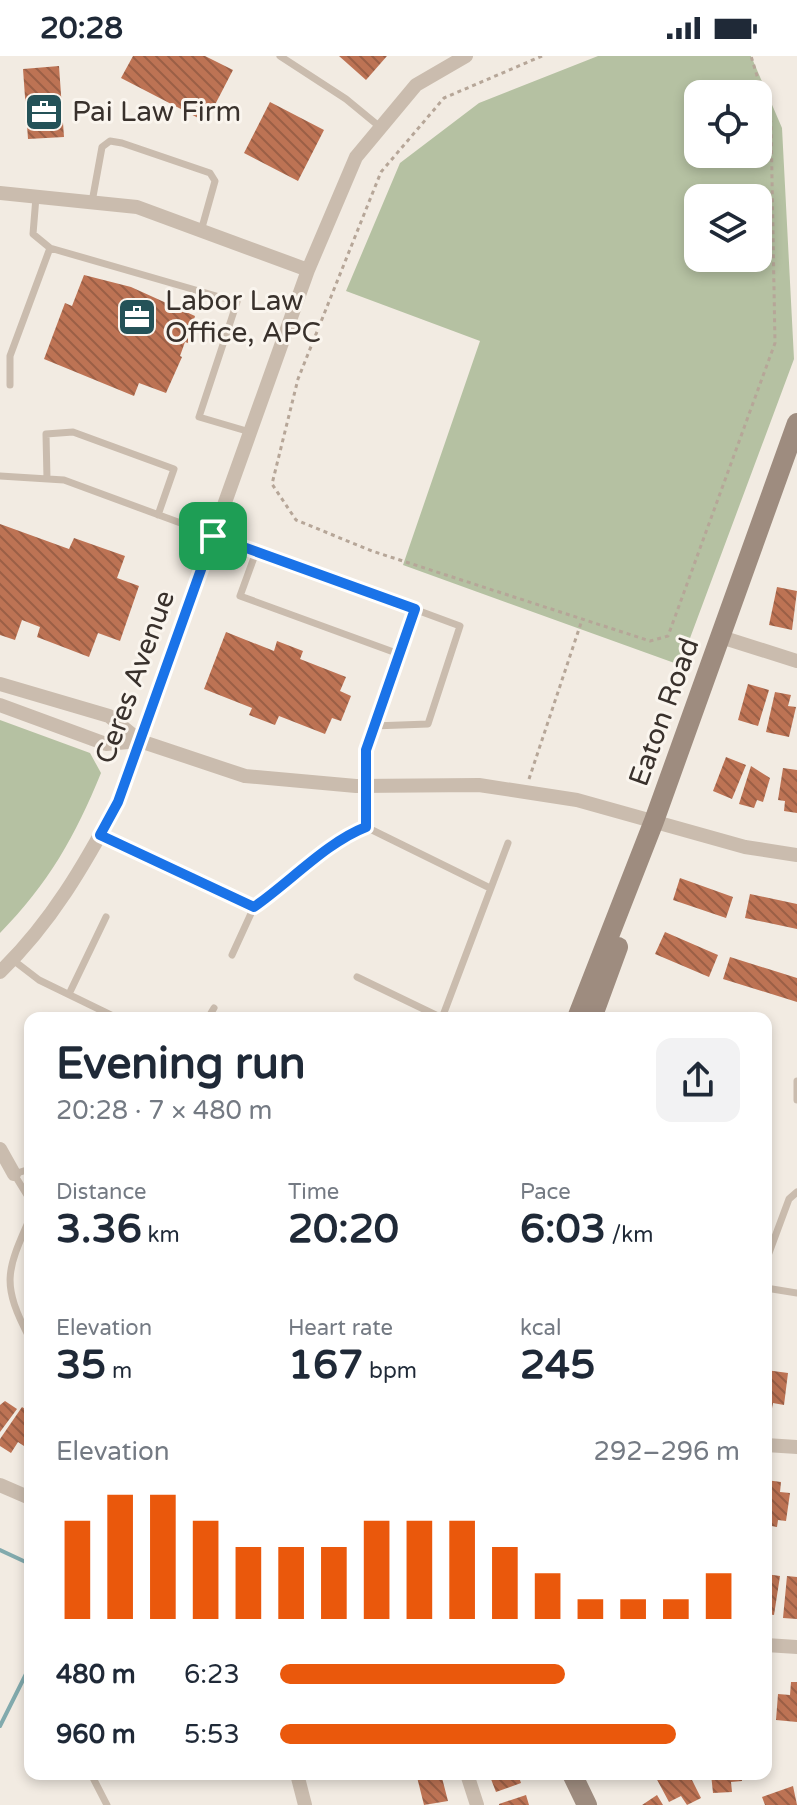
<!DOCTYPE html>
<html lang="en">
<head>
<meta charset="utf-8">
<style>
	body { margin:0; font-family:"Varela Round",sans-serif; background:#f2f2f3; color:#1f2937; height:100vh; display:flex; flex-direction:column; font-size:30px; white-space:nowrap }
	* { box-sizing:border-box; margin:0 }
	p { font-size:26px; color:#747a83 }
	.icon { flex:none; width:44px; height:44px; fill:none; stroke:currentColor; stroke-width:2; stroke-linecap:round; stroke-linejoin:round }
	.map { position:relative; flex:1; overflow:hidden }
	.side { position:absolute; left:24px; top:956px; width:748px; height:768px; display:flex; flex-direction:column; background:#fff; border-radius:16px; box-shadow:0 4px 12px #0003 }
	.side>* { flex:none }
	.tools { position:absolute; left:684px; top:24px; display:grid; gap:16px }
	.tools a { display:grid; place-items:center; width:88px; height:88px; border-radius:16px; background:#fff; box-shadow:0 4px 12px #0003; font-size:40px }
	.pin { position:absolute; display:grid; place-items:center; width:68px; height:68px; color:#fff; margin:-34px; border-radius:16px; box-shadow:0 4px 12px #0006 }
	.round { display:grid; place-items:center; flex:none; width:84px; height:84px; border-radius:16px; background:#f2f2f3 }
	.head { display:flex; align-items:center; justify-content:space-between; height:136px; padding:0 32px }
	h1 { font-size:44px; font-weight:800; line-height:60px }
	.metrics { display:grid; grid-template-columns:repeat(3,1fr); gap:12px; height:136px; padding:8px 32px }
	.metrics div { display:grid; align-content:center }
	.metrics b { font-size:40px; font-weight:800 }
	.metrics small { font-size:22px; font-weight:400 }
	.metrics p { font-size:22px }
	.chart { height:224px; padding:16px 32px }
	.chart p { display:flex; justify-content:space-between }
	.chart svg { width:100%; height:144px; margin-top:8px; stroke:#ea580c; stroke-width:6 }
	ul { padding:0 32px; list-style:none; font-size:26px }
	li { display:grid; grid-template-columns:128px 96px 1fr; align-items:center; height:60px }
	li i { height:20px; border-radius:10px; background:#ea580c }
	.status { display:flex; justify-content:space-between; align-items:center; height:56px; padding:0 40px; background:#fff; direction:ltr }
	.status svg { height:22px; fill:currentColor }
	.map>svg:first-child { display:block }
</style>
</head>
<body>
<div class="status"><b>20:28</b><svg viewBox="0 0 49 12"><path d="M0 12V9h3v3zM5 12V6h3v6zM10 12V3h3v9zM15 12V0h3v12zM26 1h20v11H26zM47 4h2v5h-2z"/></svg></div>
<div class="map">
<svg width="797" height="1749" viewBox="0 0 797 1749">
	<defs>
		<pattern id="building-back-hatch" width="6" height="6" patternUnits="userSpaceOnUse" patternTransform="scale(2)"><rect width="6" height="6" fill="#bd7354"/><path d="M-1 5l2 2M0 0l6 6M5-1l2 2" fill="none" stroke="#9b5f46"/></pattern>
	</defs>
	<rect width="100%" height="100%" fill="#f2ebe2"/>
	<path fill="#b5c1a2" fill-rule="evenodd" d="M598 0H751L782 72 794 303 680 609 403 509 480 285 346 235 400 107 479 47ZM698 38H758V98H698ZM698 142H758V202H698Z
		M0 664 90 697 101 717C75 781 48 828 0 877Z"/>
	<g fill="none" stroke-linecap="round" stroke-linejoin="round">
		<path stroke="#82aaad" stroke-width="4" d="M0 1494 30 1508
			M0 1670 30 1610"/>
	</g>
	<path fill="url(#building-back-hatch)" d="M133 0H205L233 14 206 66 121 22Z
		M339 0H387L366 24Z
		M59 10 64 81 28 83 23 13Z
		M270 46 324 74 298 125 244 97Z
		M84 219 131 231 195 260 188 287 185 286 180 300 182 301 166 337 139 327 134 340 44 303 65 247 72 250Z
		M0 468 69 493 74 482 125 500 117 522 139 530 120 585 98 577 89 601 37 581 40 571 22 564 15 584 0 579Z
		M777 531 797 535 792 574 769 569Z
		M226 576 274 595 277 585 303 595 300 603 346 621 340 635 351 640 341 665 332 662 325 678 279 660 275 669 249 659 252 652 204 633Z
		M748 628 769 634 758 670 738 664Z
		M775 636 791 639 788 650 796 651 789 681 766 676Z
		M726 701 746 709 732 743 713 735Z
		M751 710 770 722 763 746 757 744 754 752 739 748Z
		M783 712 797 714V757L784 755 785 745 778 744Z
		M680 822 733 841 726 862 673 844Z
		M750 838 797 848V873L745 862Z
		M665 876 718 899 709 921 655 898Z
		M730 901 797 922V946L723 923Z
		M766 1314 788 1317 784 1349 773 1347 771 1358 766 1357Z
		M5 1345 17 1353 0 1376V1349Z
		M22 1351 30 1356V1381L24 1390 18 1386 11 1397 0 1390V1383Z
		M766 1424 781 1426 780 1436 790 1437 786 1465 778 1464 777 1471 766 1469Z
		M766 1518 780 1520 774 1559 766 1558Z
		M787 1520 797 1521V1563L783 1562Z
		M791 1626H797V1666L776 1664 778 1638 790 1639Z
		M430 1718H441L448 1745 424 1749 417 1721Z
		M489 1718H518L521 1727 496 1736Z
		M654 1718H689L701 1742 687 1749 681 1740 669 1746Z
		M711 1718H742V1725L731 1726 732 1736 713 1737Z
		M793 1730 797 1749H765L762 1741Z
		M526 1739 529 1749H499V1748Z
		M657 1739 663 1749H642Z"/>
	<g fill="none" stroke-linecap="round" stroke-linejoin="round">
		<path stroke="#b6a698" stroke-width="3" stroke-dasharray="4 4" stroke-linecap="butt" d="M542 0 444 42 381 116 298 323 272 428 296 464 372 495 650 585 668 580 775 287 771 66 751 0
			M529 723 582 564"/>
		<path stroke="#cabcae" stroke-width="7" d="M280 0 346 43 380 71
			M36 141 33 178 50 192 237 246 199 361 250 376
			M92 146 102 91 110 85 122 87 210 117 215 125 201 175
			M10 329V300L50 192
			M0 420 64 424 460 570 428 668 373 670
			M47 423 46 378 73 376 174 413 158 459
			M256 496 240 540 399 598
			M415 553 366 694V771L490 832
			M100 779 254 851
			M232 899 254 851 297 820 339 782 366 771
			M13 904 39 924 117 962
			M357 921 442 962 508 787
			M69 938 106 861
			M208 962 214 952
			M797 1025V1044
			M30 1113 14 1118 30 1144
			M30 1162C6 1216 1 1228 30 1283
			M766 1205 789 1143 797 1136
			M766 1232 797 1237
			M91 1718 107 1749"/>
		<path stroke="#cabcae" stroke-width="14" d="M0 137 137 151 308 214
			M721 581 797 605
			M0 628 109 660 140 685 245 720 356 730 479 729 577 744 745 791 797 799
			M0 649 106 688 140 685
			M0 916C51 867 85 808 118 746L308 214 356 101 416 29 466 0
			M0 1093 14 1118
			M766 1389 797 1391
			M0 1429 30 1442
			M766 1589 797 1591
			M297 1718 305 1749
			M467 1718 477 1749"/>
		<path stroke="#9e8c7f" stroke-width="20" d="M577 962 654 765 797 367
			M592 962 618 891
			M572 1718 587 1749"/>
	</g>
	<g fill="none" stroke-linecap="round" stroke-linejoin="round">
		<g stroke="#fff" stroke-width="16">
			<path id="route" d="M213 480 415 553 366 694V771C327 786 290 826 254 851L100 779 118 746Z"/>
		</g>
		<use href="#route" stroke="#1a73e8" stroke-width="10"/>
	</g>
	<defs>
		<g id="office-square" transform="scale(2)"><rect x="-9" y="-9" width="18" height="18" rx="4" fill="#245258" stroke="#faf5ee"/><path d="M-6-3h4V-5.5h4V-3h4V5H-6ZM-1-4.5V-3h2v-1.5ZM-6 0V1H6V0Z" fill="#fff"/></g>
	</defs>
	<g fill-rule="evenodd">
		<use href="#office-square" x="44" y="56"/>
		<use href="#office-square" x="137" y="261"/>
	</g>
	<g text-anchor="middle" dominant-baseline="central" stroke-width="6" stroke-linejoin="round" paint-order="stroke">
		<g font-size="28" fill="#39312c" stroke="#faf5ee" text-anchor="start">
			<text x="72" y="56">Pai Law Firm</text>
			<text x="165" y="245">Labor Law<tspan x="165" dy="32">Office, APC</tspan></text>
		</g>
		<g font-size="28" fill="#39312c" stroke="#faf5ee">
			<text transform="translate(135 621) rotate(-70)">Ceres Avenue</text>
			<text transform="translate(664 656) rotate(-70)">Eaton Road</text>
		</g>
	</g>
</svg>
<div class="tools">
<a><svg class="icon" aria-label="locate" viewBox="0 0 24 24"><circle cx="12" cy="12" r="6"/><path d="M12 2v4M12 18v4M2 12h4M18 12h4"/></svg></a>
<a><svg class="icon" aria-label="layers" viewBox="0 0 24 24"><path d="M12 4l9 5-9 5-9-5zM3 14l9 5 9-5"/></svg></a>
</div>
<div class="pin" style="left:213px;top:480px;background:#1e9e55"><svg class="icon" aria-label="arrive" viewBox="0 0 24 24"><path d="M6 21V4h12l-3 4 3 4H6"/></svg></div>
<section class="side">
<div class="head"><div><h1>Evening run</h1><p>20:28 · 7 × 480 m</p></div><a class="round"><svg class="icon" aria-label="share" viewBox="0 0 24 24"><path d="M12 15V3M7 8l5-5 5 5M5 13v7h14v-7"/></svg></a></div>
<div class="metrics">
<div><p>Distance</p><b>3.36<small> km</small></b></div>
<div><p>Time</p><b>20:20</b></div>
<div><p>Pace</p><b>6:03<small> /km</small></b></div>
</div>
<div class="metrics">
<div><p>Elevation</p><b>35<small> m</small></b></div>
<div><p>Heart rate</p><b>167<small> bpm</small></b></div>
<div><p>kcal</p><b>245</b></div>
</div>
<div class="chart"><p><span>Elevation</span>292–296 m</p>
<svg viewBox="0 0 160 44" preserveAspectRatio="none"><path d="M5 44V14M15 44V6M25 44V6M35 44V14M45 44V22M55 44V22M65 44V22M75 44V14M85 44V14M95 44V14M105 44V22M115 44V30M125 44V38M135 44V38M145 44V38M155 44V30"/></svg>
</div>
<ul>
<li><b>480 m</b>6:23<i style="width:62%"></i></li>
<li><b>960 m</b>5:53<i style="width:86%"></i></li>
</ul>
</section>
</div>
</body>
</html>
